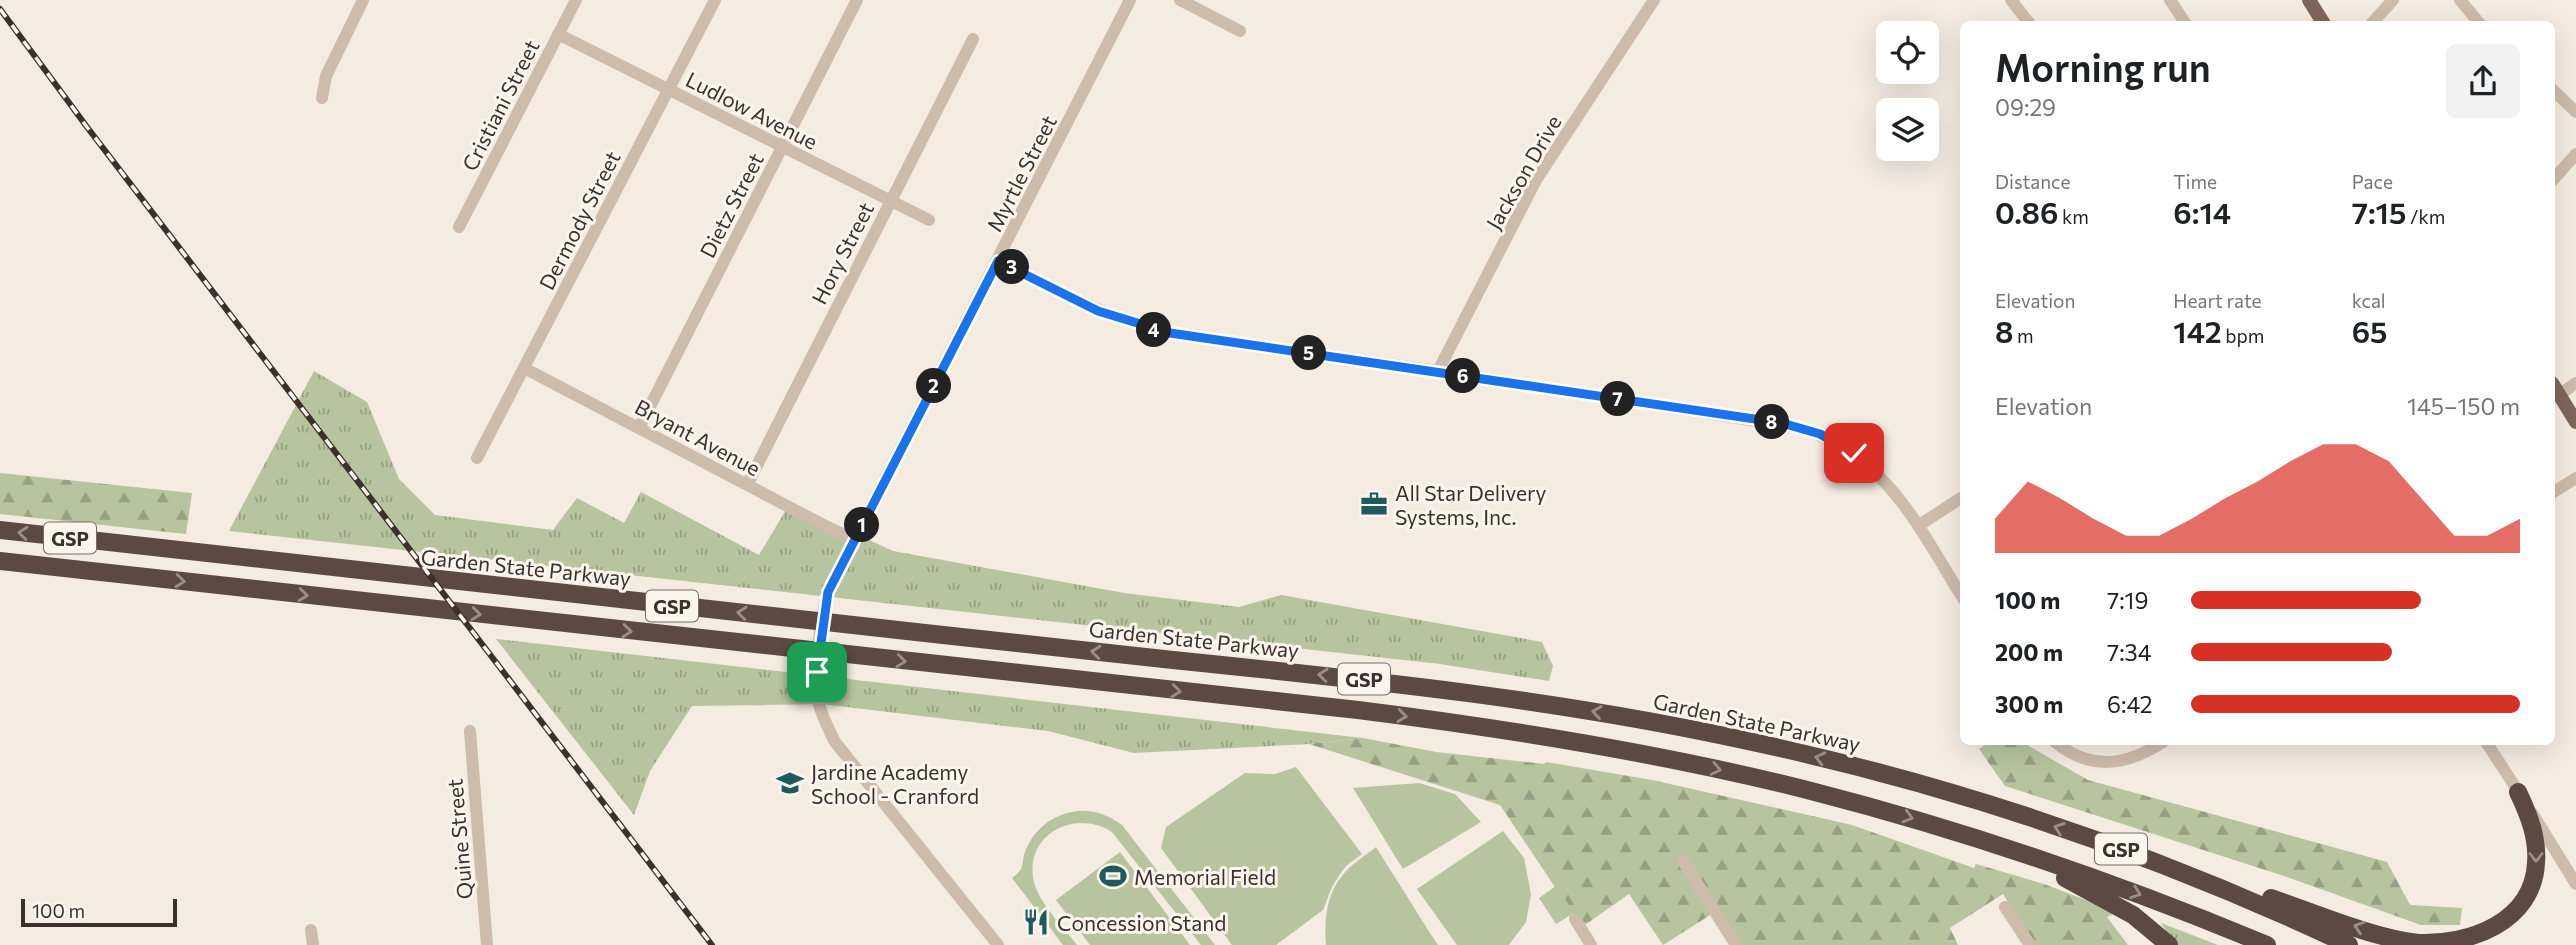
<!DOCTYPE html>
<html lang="en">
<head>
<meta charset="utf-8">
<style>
	body { margin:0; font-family:Commissioner,sans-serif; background:#f2f2f2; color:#202124; height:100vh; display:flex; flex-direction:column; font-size:26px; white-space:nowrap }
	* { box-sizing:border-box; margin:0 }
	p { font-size:23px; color:#757577 }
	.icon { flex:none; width:38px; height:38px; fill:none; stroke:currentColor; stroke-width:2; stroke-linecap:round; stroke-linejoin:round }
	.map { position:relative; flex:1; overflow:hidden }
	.side { position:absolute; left:1960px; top:21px; width:595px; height:724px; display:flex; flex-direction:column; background:#fff; border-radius:10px; box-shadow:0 7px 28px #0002 }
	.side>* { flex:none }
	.tools { position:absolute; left:1876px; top:21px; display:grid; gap:14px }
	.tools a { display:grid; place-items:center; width:63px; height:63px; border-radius:10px; background:#fff; box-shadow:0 7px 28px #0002; font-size:35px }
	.scale { position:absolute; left:21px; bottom:18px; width:156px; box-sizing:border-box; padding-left:7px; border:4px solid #3b302b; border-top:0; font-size:19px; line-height:24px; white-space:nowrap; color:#3b302b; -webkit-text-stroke:5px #fbf5ee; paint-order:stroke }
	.pin { position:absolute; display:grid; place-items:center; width:60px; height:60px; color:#fff; margin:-30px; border-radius:14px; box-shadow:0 4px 10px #0006 }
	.km { position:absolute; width:35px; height:35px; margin:-18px; border-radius:50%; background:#222; color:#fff; font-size:19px; line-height:35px; text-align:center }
	.round { display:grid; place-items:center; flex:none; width:74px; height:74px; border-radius:10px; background:#f2f2f2 }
	.head { display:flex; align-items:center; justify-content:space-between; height:119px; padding:0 35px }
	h1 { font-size:38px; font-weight:600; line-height:52px }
	.figures { display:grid; grid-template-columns:repeat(3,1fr); gap:10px; height:119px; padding:7px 35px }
	.figures div { display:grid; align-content:center }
	.figures b { font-size:30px; font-weight:600 }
	.figures small { font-size:19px; font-weight:400 }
	.figures p { font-size:19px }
	.chart { height:196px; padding:14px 35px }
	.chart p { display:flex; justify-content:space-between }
	.chart svg { width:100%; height:126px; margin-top:7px; fill:#d93025; opacity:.7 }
	ul { padding:0 35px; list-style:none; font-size:23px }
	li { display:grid; grid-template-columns:112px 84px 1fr; align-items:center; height:52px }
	li i { height:18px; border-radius:9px; background:#d93025 }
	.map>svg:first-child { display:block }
</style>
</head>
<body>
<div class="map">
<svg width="2576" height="945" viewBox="0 0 2576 945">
	<defs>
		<pattern id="grass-tufts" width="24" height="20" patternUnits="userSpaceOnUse" patternTransform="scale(1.75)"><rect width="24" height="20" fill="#b8c4a0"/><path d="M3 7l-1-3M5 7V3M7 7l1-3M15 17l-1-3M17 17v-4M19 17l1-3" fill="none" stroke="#97a083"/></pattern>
		<pattern id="forest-firs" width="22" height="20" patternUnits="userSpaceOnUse" patternTransform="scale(1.75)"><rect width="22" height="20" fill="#b8c4a0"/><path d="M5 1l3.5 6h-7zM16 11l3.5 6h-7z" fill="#97a083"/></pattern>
	</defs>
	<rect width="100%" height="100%" fill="#f4ebe1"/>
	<path fill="url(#grass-tufts)" d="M314 371 367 402 399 479 435 515 553 530 577 498 624 523 641 492 759 555 790 503 893 551 1124 593 1239 607 1281 595 1542 642 1553 666 1549 681 1440 664 229 531Z
		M496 639 1363 738 1309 744 1134 753 1048 731 821 704 692 706 650 771 634 815Z
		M2161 923 2218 945H2175Z"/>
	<path fill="url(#forest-firs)" d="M0 473 192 493 186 534 0 514Z
		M1363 738 1436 752 1544 764 1546 762 1652 780 1852 825 1974 868 1976 864 2044 884 2117 912 2107 917 2128 945H2035L2003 894 1950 928 1958 945H1737L1715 912 1663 945 1629 894 1582 927 1500 805 1309 744Z
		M1989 742H2022L2088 780 2387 862 2410 905 2462 908 2460 925H2421L2287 877 2005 786 1979 749Z"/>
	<path fill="#b8c4a0" d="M1296 767 1362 854 1347 865 1340 874 1332 887 1323 910 1276 945H1232L1161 848 1166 827 1245 773 1275 774Z
		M1419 783 1455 794 1481 822 1403 869 1353 788Z
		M1078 811C1095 810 1108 815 1122 825L1215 945H1201L1112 832C1075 808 1023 835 1034 882 1040 905 1063 926 1077 945H1063L1012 878C1024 869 1021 868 1024 855 1032 830 1052 814 1078 811Z
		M1503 831 1524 858 1531 894 1526 922 1509 945H1457L1417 889Z
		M1376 847 1430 933 1438 945H1326C1324 922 1326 895 1342 876 1350 865 1365 856 1376 847Z
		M1120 852 1190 945H1090L1056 900Z
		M1556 886 1574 913 1556 924 1539 898Z"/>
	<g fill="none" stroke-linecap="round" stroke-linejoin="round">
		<path stroke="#cdbbac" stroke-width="12" d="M1180 0 1240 31
			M2011 0 2030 24
			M2170 0 2186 24
			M2460 0 2480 24
			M2371 24 2393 0
			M558 34 929 220
			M2552 89 2576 112
			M322 98 326 76 363 0
			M2552 181 2576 154
			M459 227 576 0
			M998 261C1055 289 1110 320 1173 334L1438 371 1801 428C1890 460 1917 525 1964 600
			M524 368 854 541
			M1438 371 1536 180 1654 0
			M2559 395 2576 383
			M639 428 857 0
			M477 458 715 0
			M747 485 973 39
			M2552 493 2576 478
			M1918 526 1964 496
			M470 731 487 945
			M2055 742C2091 771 2126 766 2163 742
			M2486 742 2522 797
			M2532 813 2576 884
			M1683 861 1736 945
			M2005 907 2030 945
			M1575 919 1591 945
			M311 930 313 945
			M998 945 835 742C828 728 821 715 818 700 813 676 821 607 831 584L1130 0"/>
		<path stroke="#7d675c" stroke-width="14" d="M2309 0 2324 24
			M2552 383 2576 422"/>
		<path stroke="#5c4a42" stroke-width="18" d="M0 530C311 565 622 601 934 634 1014 642 1093 652 1173 660 1369 680 1565 700 1757 743 1961 787 2161 856 2349 945
			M0 561 1358 710C1510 729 1662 753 1811 791 1967 831 2118 883 2267 945
			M2065 878 2133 915 2169 945
			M2271 898C2315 913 2373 938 2418 943 2470 945 2533 922 2536 863 2538 838 2529 815 2518 792"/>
		<g stroke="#3b302b" stroke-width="6">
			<path id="rail" d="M0 9 87 127 712 945"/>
		</g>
		<use href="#rail" stroke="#fbf5ee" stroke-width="3.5" stroke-dasharray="10" stroke-linecap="butt"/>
	</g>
	<defs><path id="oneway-chevron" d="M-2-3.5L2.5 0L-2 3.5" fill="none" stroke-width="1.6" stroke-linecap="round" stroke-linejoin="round" transform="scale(1.75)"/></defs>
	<g stroke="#9c8e87">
		<use href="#oneway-chevron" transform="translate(23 533) rotate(-174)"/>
		<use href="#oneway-chevron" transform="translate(180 581) rotate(6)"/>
		<use href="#oneway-chevron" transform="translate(303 595) rotate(6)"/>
		<use href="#oneway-chevron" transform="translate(742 613) rotate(-174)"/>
		<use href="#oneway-chevron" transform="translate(476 614) rotate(7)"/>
		<use href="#oneway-chevron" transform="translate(627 631) rotate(6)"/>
		<use href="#oneway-chevron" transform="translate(1096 652) rotate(-174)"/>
		<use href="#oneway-chevron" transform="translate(901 661) rotate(7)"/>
		<use href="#oneway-chevron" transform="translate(1323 675) rotate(-174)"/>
		<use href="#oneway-chevron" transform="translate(1176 691) rotate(6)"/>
		<use href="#oneway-chevron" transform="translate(1597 712) rotate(-171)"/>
		<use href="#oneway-chevron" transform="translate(1402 716) rotate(7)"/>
		<use href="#oneway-chevron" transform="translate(1820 758) rotate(-166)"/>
		<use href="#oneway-chevron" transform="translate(1716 769) rotate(12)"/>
		<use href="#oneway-chevron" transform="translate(1908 817) rotate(16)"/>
		<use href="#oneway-chevron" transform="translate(2059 828) rotate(-161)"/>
		<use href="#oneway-chevron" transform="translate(2536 857) rotate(90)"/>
		<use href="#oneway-chevron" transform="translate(2136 893) rotate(20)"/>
		<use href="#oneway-chevron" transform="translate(2359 927) rotate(-162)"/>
	</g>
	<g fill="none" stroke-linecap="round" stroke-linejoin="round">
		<g stroke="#fff" stroke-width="14">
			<path id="route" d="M817 672 828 592 998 261 1098 311 1170 333 1782 423 1820 434 1854 453"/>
		</g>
		<use href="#route" stroke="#1a73e8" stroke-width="9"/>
	</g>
	<defs>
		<g id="office-bare" transform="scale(2.1)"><path d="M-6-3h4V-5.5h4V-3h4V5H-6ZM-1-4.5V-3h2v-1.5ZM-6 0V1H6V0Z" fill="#1f5a5e" stroke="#fbf5ee" stroke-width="2.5" paint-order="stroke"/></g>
		<g id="school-bare" transform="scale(2.1)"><path d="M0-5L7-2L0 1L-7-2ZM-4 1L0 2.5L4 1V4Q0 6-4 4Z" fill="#1f5a5e" stroke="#fbf5ee" stroke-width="2.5" paint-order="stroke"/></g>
		<g id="stadium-bare" transform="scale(2.1)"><path d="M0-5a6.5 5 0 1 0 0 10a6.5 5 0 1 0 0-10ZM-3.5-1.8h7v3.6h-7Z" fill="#1f5a5e" stroke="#fbf5ee" stroke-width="2.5" paint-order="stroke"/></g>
		<g id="restaurant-bare" transform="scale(2.1)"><path d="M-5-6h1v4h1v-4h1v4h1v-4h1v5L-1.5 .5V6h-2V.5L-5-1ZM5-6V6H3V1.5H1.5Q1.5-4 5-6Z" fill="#1f5a5e" stroke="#fbf5ee" stroke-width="2.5" paint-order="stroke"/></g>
	</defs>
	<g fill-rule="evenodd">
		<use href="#office-bare" x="1374" y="504"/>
		<use href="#school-bare" x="790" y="783"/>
		<use href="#stadium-bare" x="1113" y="876"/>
		<use href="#restaurant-bare" x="1036" y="922"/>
	</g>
	<g text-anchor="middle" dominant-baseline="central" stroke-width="6" stroke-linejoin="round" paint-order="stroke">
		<g fill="#fbf5ee" stroke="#756b66" stroke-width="2">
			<rect x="44" y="522.5" width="52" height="31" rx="5"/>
			<rect x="646" y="590.5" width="52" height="31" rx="5"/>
			<rect x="1338" y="663.5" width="52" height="31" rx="5"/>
			<rect x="2095" y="833.5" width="52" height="31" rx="5"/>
		</g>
		<g font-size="19" font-weight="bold" fill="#3b302b">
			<text x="70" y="538">GSP</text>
			<text x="672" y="606">GSP</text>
			<text x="1364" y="679">GSP</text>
			<text x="2121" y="849">GSP</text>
		</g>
		<g font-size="21" fill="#3b302b" stroke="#fbf5ee">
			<text transform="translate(500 105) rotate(-63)">Cristiani Street</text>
			<text transform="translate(752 110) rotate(27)">Ludlow Avenue</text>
			<text transform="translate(1523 172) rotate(-60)">Jackson Drive</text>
			<text transform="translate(1021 173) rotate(-63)">Myrtle Street</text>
			<text transform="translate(731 205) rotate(-63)">Dietz Street</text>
			<text transform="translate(579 220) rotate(-63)">Dermody Street</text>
			<text transform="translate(842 253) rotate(-63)">Hory Street</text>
			<text transform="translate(698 437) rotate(28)">Bryant Avenue</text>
			<text transform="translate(526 567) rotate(6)">Garden State Parkway</text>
			<text transform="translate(1194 639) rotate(6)">Garden State Parkway</text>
			<text transform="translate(1757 722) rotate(12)">Garden State Parkway</text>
			<text transform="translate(459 839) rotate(-95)">Quine Street</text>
		</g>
		<g font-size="21" fill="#3b302b" stroke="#fbf5ee" text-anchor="start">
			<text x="1395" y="492">All Star Delivery<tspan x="1395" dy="24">Systems, Inc.</tspan></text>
			<text x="811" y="771">Jardine Academy<tspan x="811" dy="24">School - Cranford</tspan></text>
			<text x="1134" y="876">Memorial Field</text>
			<text x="1057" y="922">Concession Stand</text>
		</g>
	</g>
</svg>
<div class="tools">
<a><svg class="icon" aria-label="locate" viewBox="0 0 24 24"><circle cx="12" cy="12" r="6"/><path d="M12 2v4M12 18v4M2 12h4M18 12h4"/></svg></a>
<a><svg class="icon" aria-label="layers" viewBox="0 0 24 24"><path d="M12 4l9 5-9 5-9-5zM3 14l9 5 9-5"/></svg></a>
</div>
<div class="scale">100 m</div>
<div class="pin" style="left:817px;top:672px;background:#1e9e55"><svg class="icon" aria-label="arrive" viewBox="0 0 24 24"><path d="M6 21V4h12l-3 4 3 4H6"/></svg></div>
<div class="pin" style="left:1854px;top:453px;background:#d93025"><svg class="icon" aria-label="check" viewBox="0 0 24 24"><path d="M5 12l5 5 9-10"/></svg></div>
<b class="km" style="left:862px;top:525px">1</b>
<b class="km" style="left:934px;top:386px">2</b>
<b class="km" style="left:1012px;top:267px">3</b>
<b class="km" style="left:1154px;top:330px">4</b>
<b class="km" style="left:1309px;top:353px">5</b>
<b class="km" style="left:1463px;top:376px">6</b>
<b class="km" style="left:1618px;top:399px">7</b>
<b class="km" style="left:1772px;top:422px">8</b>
<section class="side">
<div class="head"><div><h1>Morning run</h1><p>09:29</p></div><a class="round"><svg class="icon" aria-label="share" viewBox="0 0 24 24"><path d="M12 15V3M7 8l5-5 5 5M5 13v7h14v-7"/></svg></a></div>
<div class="figures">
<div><p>Distance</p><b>0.86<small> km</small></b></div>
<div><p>Time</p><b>6:14</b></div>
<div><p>Pace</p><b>7:15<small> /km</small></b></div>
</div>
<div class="figures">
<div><p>Elevation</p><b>8<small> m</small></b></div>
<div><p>Heart rate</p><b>142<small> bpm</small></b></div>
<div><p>kcal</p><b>65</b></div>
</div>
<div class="chart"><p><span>Elevation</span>145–150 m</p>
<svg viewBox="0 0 160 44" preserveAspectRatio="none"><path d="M0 44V32L10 19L20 25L30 32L40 38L50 38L60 32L70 25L80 19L90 12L100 6L110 6L120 12L130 25L140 38L150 38L160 32V44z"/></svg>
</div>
<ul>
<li><b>100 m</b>7:19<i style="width:70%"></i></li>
<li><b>200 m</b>7:34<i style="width:61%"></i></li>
<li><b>300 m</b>6:42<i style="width:100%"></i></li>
</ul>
</section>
</div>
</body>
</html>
